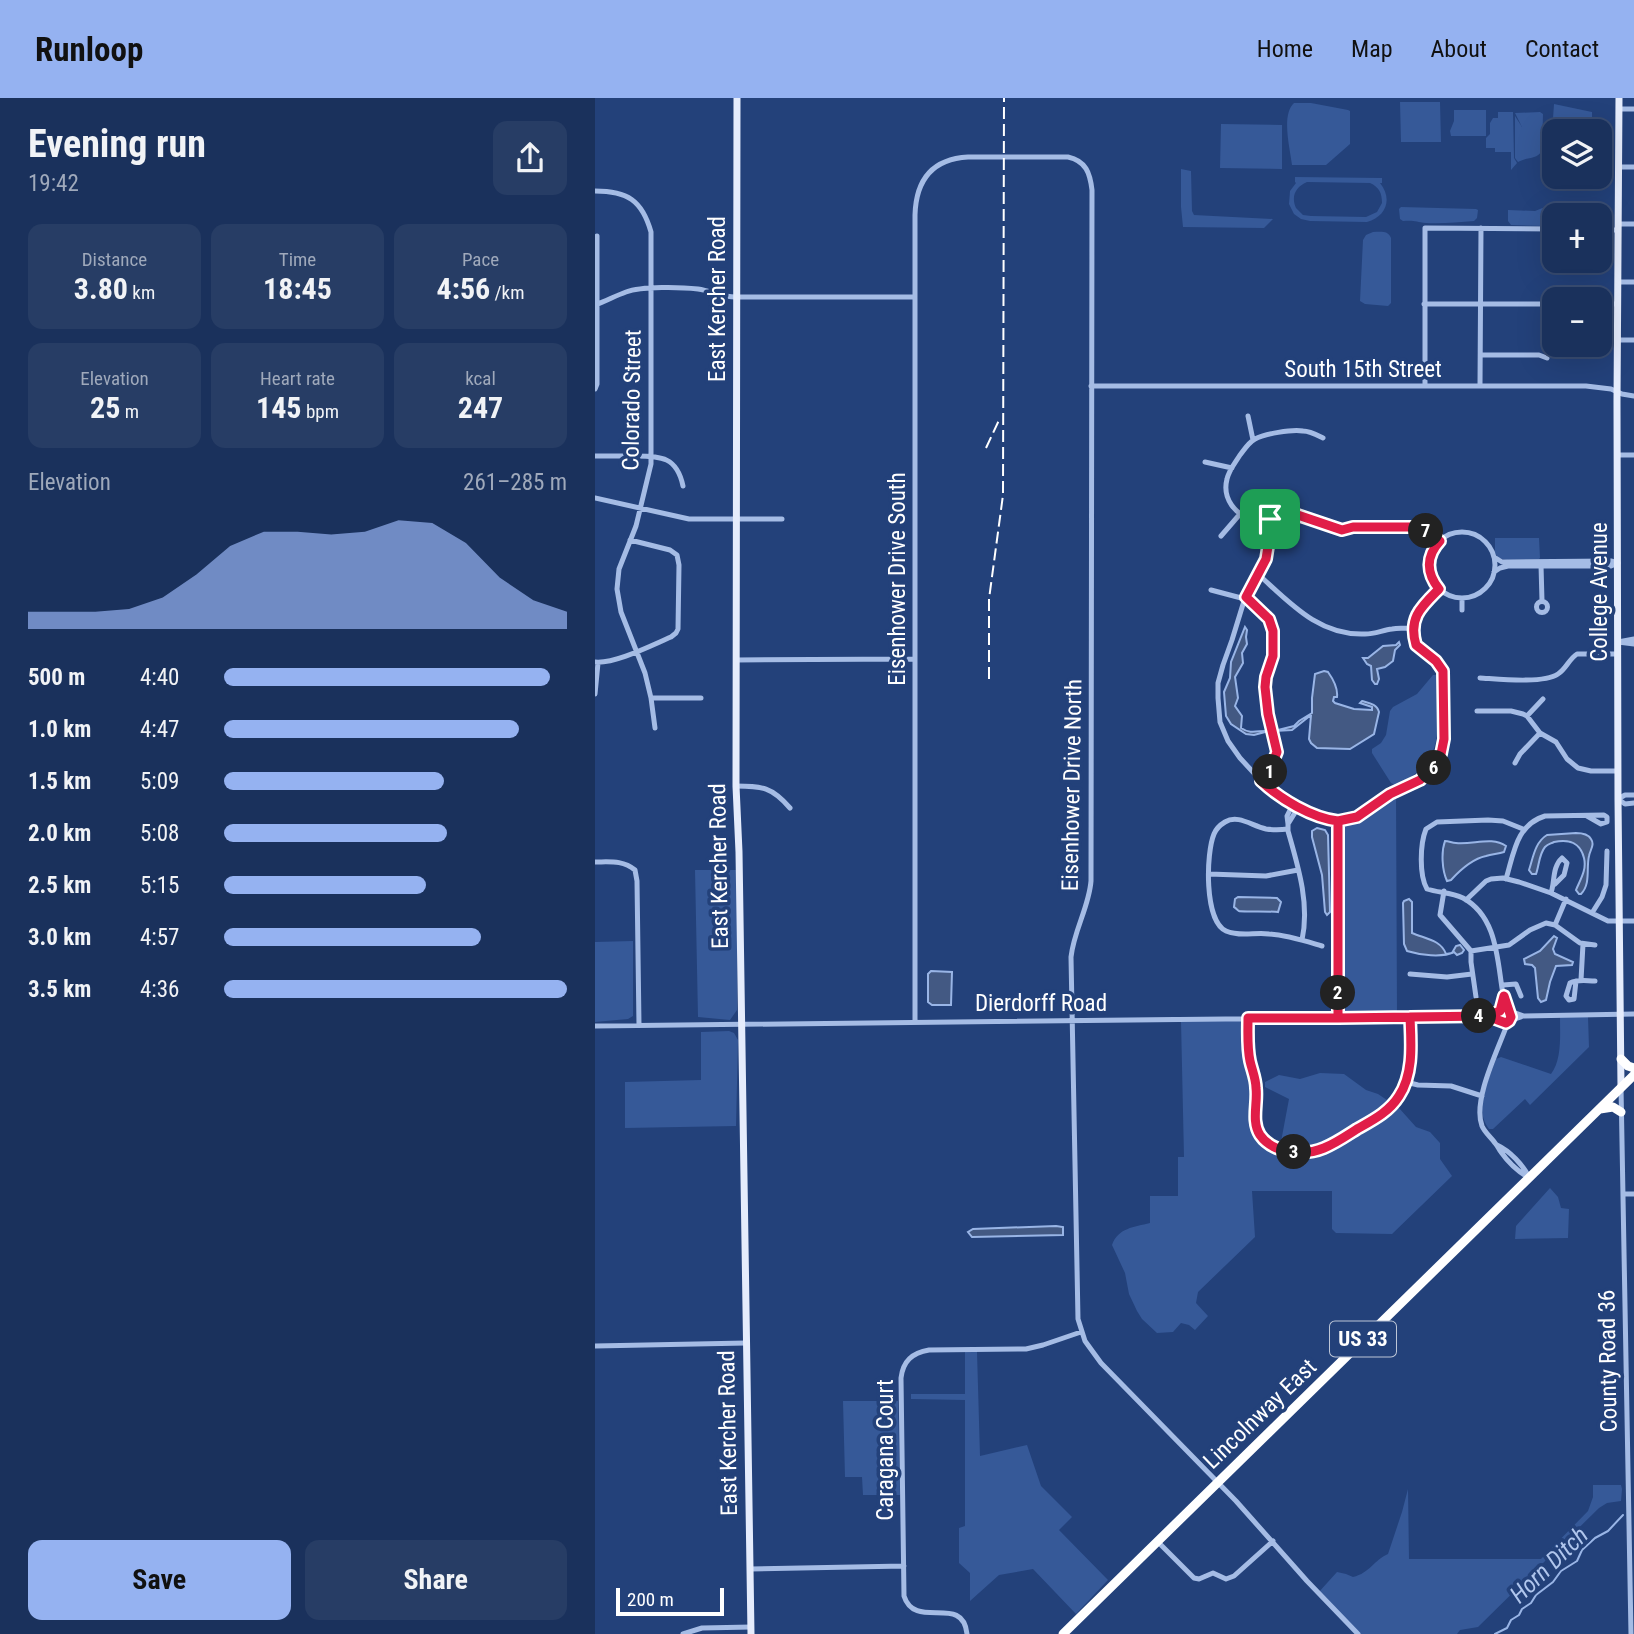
<!DOCTYPE html>
<html lang="en">
<head>
<meta charset="utf-8">
<style>
	body { margin:0; font-family:"Roboto Condensed",sans-serif; background:#273d65; color:#f1f3f6; height:100vh; display:flex; flex-direction:column; font-size:26px; white-space:nowrap }
	* { box-sizing:border-box; margin:0 }
	p { font-size:23px; color:#9fa9bb }
	.icon { flex:none; width:38px; height:38px; fill:none; stroke:currentColor; stroke-width:2; stroke-linecap:round; stroke-linejoin:round }
	.map { position:relative; flex:1; overflow:hidden }
	.panel { display:flex; flex-direction:column; background:#1a315c; width:595px }
	.panel>* { flex:none }
	.controls { position:absolute; left:947px; top:21px; display:grid; gap:14px }
	.controls a { display:grid; place-items:center; width:70px; height:70px; border-radius:14px; background:#1a315c; box-shadow:0 7px 28px #0002,0 0 0 2px #384c72; font-size:35px }
	.scale { position:absolute; left:21px; bottom:18px; width:108px; box-sizing:border-box; padding-left:7px; border:4px solid #fff; border-top:0; font-size:19px; line-height:24px; white-space:nowrap; color:#fff; -webkit-text-stroke:5px #23417a; paint-order:stroke }
	.pin { position:absolute; display:grid; place-items:center; width:60px; height:60px; color:#fff; margin:-30px; border-radius:14px; box-shadow:0 4px 10px #0006 }
	.km { position:absolute; width:35px; height:35px; margin:-18px; border-radius:50%; background:#222; color:#fff; font-size:19px; line-height:35px; text-align:center }
	.round { display:grid; place-items:center; flex:none; width:74px; height:74px; border-radius:14px; background:#273d65 }
	.overview { display:flex; align-items:center; justify-content:space-between; height:119px; padding:0 28px }
	h1 { font-size:38px; font-weight:700; line-height:52px }
	.stats { display:grid; grid-template-columns:repeat(3,1fr); gap:10px; height:119px; padding:7px 28px }
	.stats div { display:grid; align-content:center; border-radius:14px; background:#273d65; text-align:center }
	.stats b { font-size:30px; font-weight:700 }
	.stats small { font-size:19px; font-weight:400 }
	.stats p { font-size:19px }
	.chart { height:196px; padding:14px 28px }
	.chart p { display:flex; justify-content:space-between }
	.chart svg { width:100%; height:126px; margin-top:7px; fill:#95b2f1; opacity:.7 }
	.action { display:flex; gap:14px; margin-top:auto; padding:14px 28px }
	.action a { flex:1; height:80px; border-radius:14px; background:#95b2f1; color:#111; font-size:28px; font-weight:700; line-height:80px; text-align:center }
	.action a+a { background:#273d65; color:#f1f3f6 }
	ul { padding:0 28px; list-style:none; font-size:23px }
	li { display:grid; grid-template-columns:112px 84px 1fr; align-items:center; height:52px }
	li i { height:18px; border-radius:9px; background:#95b2f1 }
	header { display:flex; align-items:center; gap:42px; box-sizing:border-box; height:98px; padding:0 35px; background:#95b2f1; color:#111 }
	header strong { font-size:33px }
	nav { display:flex; gap:38px; margin-inline-start:auto; font-size:24px }
	main { display:flex; flex:1; min-height:0 }
	.map>svg:first-child { display:block }
</style>
</head>
<body>
<header>
<strong>Runloop</strong>
<nav><a>Home</a><a>Map</a><a>About</a><a>Contact</a></nav>
</header>
<main>
<section class="panel">
<div class="overview"><div><h1>Evening run</h1><p>19:42</p></div><a class="round"><svg class="icon" aria-label="share" viewBox="0 0 24 24"><path d="M12 15V3M7 8l5-5 5 5M5 13v7h14v-7"/></svg></a></div>
<div class="stats">
<div><p>Distance</p><b>3.80<small> km</small></b></div>
<div><p>Time</p><b>18:45</b></div>
<div><p>Pace</p><b>4:56<small> /km</small></b></div>
</div>
<div class="stats">
<div><p>Elevation</p><b>25<small> m</small></b></div>
<div><p>Heart rate</p><b>145<small> bpm</small></b></div>
<div><p>kcal</p><b>247</b></div>
</div>
<div class="chart"><p><span>Elevation</span>261–285 m</p>
<svg viewBox="0 0 160 44" preserveAspectRatio="none"><path d="M0 44V38L10 38L20 38L30 37L40 33L50 25L60 15L70 10L80 10L90 11L100 10L110 6L120 7L130 14L140 26L150 34L160 38V44z"/></svg>
</div>
<ul>
<li><b>500 m</b>4:40<i style="width:95%"></i></li>
<li><b>1.0 km</b>4:47<i style="width:86%"></i></li>
<li><b>1.5 km</b>5:09<i style="width:64%"></i></li>
<li><b>2.0 km</b>5:08<i style="width:65%"></i></li>
<li><b>2.5 km</b>5:15<i style="width:59%"></i></li>
<li><b>3.0 km</b>4:57<i style="width:75%"></i></li>
<li><b>3.5 km</b>4:36<i style="width:100%"></i></li>
</ul>
<div class="action"><a>Save</a><a>Share</a></div>
</section>
<div class="map">
<svg width="1039" height="1536" viewBox="0 0 1039 1536">
	<rect width="100%" height="100%" fill="#23417a"/>
	<path fill="#365998" fill-rule="evenodd" d="M805 4H845L846 44H806Z
		M699 5H716L753 12 755 13V46L731 67H697C695 50 686 17 699 5Z
		M959 6 997 14V19L1001 26V33H959V40L957 35Z
		M859 12H891V38H856L855 33 859 23Z
		M903 14H918L919 60 922 65 916 72V54H900V50H891V40L895 36V25L898 20H903Z
		M945 14 948 16 947 53C941 62 934 58 923 64L920 60V18L927 29 920 15Z
		M626 26 687 27V71L625 70Z
		M586 71 596 73 597 113 599 117 678 121 669 130 588 129 586 109Z
		M700 79 787 80V85H785C798 101 791 119 772 124L715 123 706 121 699 116 694 106 695 93 701 85 700 84ZM712 84 775 85C784 89 787 95 787 105L782 114 771 119 716 118 708 117 701 110C696 99 700 89 712 84Z
		M806 109 881 111 883 112 882 120 879 123C864 124 847 126 831 125 821 124 820 122 808 123L805 121 804 111Z
		M950 109 965 110V117H959V129L952 127 948 128 916 127 913 123V112L940 113Z
		M778 134C785 134 793 132 796 140V205L793 208 770 206 765 203 768 142 771 137Z
		M900 440H944L945 460 944 461 912 462 903 460 900 455Z
		M838 577H841L842 581C842 630 853 664 800 687L796 685 777 655V651L786 645 791 637 795 613 798 609 822 596Z
		M801 693 802 917H747L745 730C755 717 786 702 801 693Z
		M100 772H142V912L135 922 103 919Z
		M38 843V918L33 921 0 924V844Z
		M965 919H993L994 949 935 1007 930 1001 898 1031H894C878 1011 894 982 901 961L906 959 956 976C967 962 965 937 965 919Z
		M586 923H647L650 925 652 960 658 982 665 1040 673 1048 686 1054 731 1053 757 1034 755 1032 736 1043 727 1044 726 1048C713 1052 698 1052 685 1049L694 1001 670 989V984L684 977 705 981 725 975 749 976 771 992 783 996 804 1010 821 1029 835 1034 845 1045V1061L857 1078 797 1136 741 1135 737 1131V1093H657L660 1139 603 1194 601 1205 613 1218 600 1232 594 1227 586 1225 578 1234 562 1235 547 1221 542 1213 534 1196 530 1175 517 1147C523 1130 539 1129 555 1125V1098H583V1059H589Z
		M134 933 139 935 143 942 141 1028 30 1030V984L106 982V934Z
		M955 1090 963 1099 966 1110 974 1111 973 1140 920 1141 921 1128Z
		M370 1254H382L385 1358 432 1347 446 1388 477 1419 464 1432 513 1482 481 1516 438 1471 404 1477 375 1503V1475L364 1465V1430L370 1428V1302L316 1301V1296H370Z
		M248 1303H303L305 1397H268L267 1379H250Z
		M998 1387H1026L1027 1391 1026 1403 1012 1405 1004 1410 883 1529 865 1532 862 1536H763L723 1495 742 1474 751 1476 758 1479C775 1475 779 1462 793 1456L807 1414 813 1391 814 1461H946L993 1413 998 1399Z"/>
	<path fill="#435983" stroke="#99b5e6" stroke-width="2" d="M650 529 652 532 651 539 652 546 647 555 648 565 640 579 643 600 640 608 647 618 646 630C656 637 664 632 674 633L659 637 651 636 636 626 631 618 629 594 635 580 636 564Z
		M804 544 805 547 800 552 798 563 790 569 782 571 784 581 782 586H780L777 582 776 568 772 566 768 560H773L788 548 801 547Z
		M729 573 733 574C738 581 743 591 742 599H739L738 603 740 605 759 611 777 612V609L765 605 767 603C774 605 782 606 784 614L779 636 755 651 722 650 716 645 714 641 716 617 697 632 679 633 699 628 704 623 717 615V600L720 576Z
		M722 730 730 732 733 737 735 814 732 817 730 814 727 777 717 739V733Z
		M981 735C987 735 993 736 996 741 1000 747 995 752 994 758 991 770 996 786 986 796H984L981 792C985 782 992 772 989 760 985 744 974 741 959 744 955 746 953 746 950 749 944 756 944 768 941 776H937L934 772C938 760 940 744 952 737Z
		M850 743C854 743 857 745 861 745 878 747 897 738 911 748L909 754C903 756 897 756 891 758 877 761 866 771 856 782L852 783C847 772 846 754 850 743Z
		M643 799 682 800 686 804 683 814C678 813 647 814 644 813 642 812 641 810 639 809L640 801Z
		M814 801 817 804V835C831 841 846 842 851 856L857 855 861 848 865 847 869 852 867 855 862 857 859 854C847 860 825 857 812 853L809 846 808 805 809 803Z
		M959 838 962 840 958 851 960 856 978 864 977 867 961 868 955 884 951 902 946 904 943 900 940 870 937 867 930 866 929 861 945 853Z
		M336 873 357 874 356 907H337L333 904V876Z
		M461 1128 468 1129V1137L377 1139 373 1134 378 1131Z"/>
	<g fill="none" stroke-linecap="round" stroke-linejoin="round">
		<path stroke="#99b5e6" stroke-width="2" d="M900 1536 912 1530 916 1522 924 1517 927 1511 936 1505 941 1497 958 1484 966 1473 982 1463 987 1452 1000 1440 1013 1433 1028 1417"/>
		<path stroke="#a5bce5" stroke-width="5" d="M1024 11H1039
			M1024 69H1039
			M0 93C32 93 47 102 56 134V366L41 428 24 471 22 491 26 514 50 575 56 600 60 630
			M1023 126H1039
			M1004 132H1023
			M1023 184H1039
			M829 206H959
			M1004 206H1023
			M0 207C11 203 20 198 31 194 47 188 86 189 103 191 117 193 126 199 141 199H320
			M1023 242H1039
			M886 257H944L952 260
			M496 288H991L1016 291 1027 296 1039 298
			M830 288V130L959 131
			M885 288 886 130
			M0 291 2 286V138
			M653 318 658 342
			M728 340C722 337 715 333 708 333 697 331 669 336 660 341 653 345 649 352 645 357 640 365 634 372 632 381 627 400 640 418 659 421 671 424 679 420 688 412L747 432 758 429H819L829 431 844 443
			M1023 357H1039
			M0 358C14 358 27 358 41 358 66 358 82 359 88 388
			M610 364 637 370
			M0 400 94 421H187
			M675 421V437L671 461 649 503 637 542 628 567 623 585V600L625 624 633 643 645 660 669 686 682 696 701 707 727 719 743 723 762 718 787 701 820 685 832 677 843 663 848 649V577L845 567 821 547C813 520 826 508 844 491
			M834 467a33 33 0 1 1 66 0a33 33 0 1 1-66 0Z
			M626 438 645 416
			M899 459 907 464H913L1016 463 1023 465
			M946 467 947 503
			M899 474 905 470 913 468H1016L1023 465
			M664 477C695 505 724 538 770 536 780 536 788 532 797 531 804 530 812 530 819 530
			M616 492 650 501
			M651 499 674 521 678 533V558L671 576 670 586 672 616 682 654 674 674 666 683
			M941.5 509a5.5 5.5 0 1 1 11 0a5.5 5.5 0 1 1-11 0Z
			M867 512V500
			M1023 544 1039 541
			M1023 544 1039 546
			M141 562 319 561
			M0 564C20 566 57 547 76 539L81 535 83 531 84 467 82 457 75 452 35 442
			M885 580C903 581 948 586 963 576 971 571 974 561 982 556H1023
			M0 596 3 565
			M56 600H106
			M882 613H916L928 616 932 618 945 635 961 644 972 661 983 670 996 673H1023
			M932 618 948 601
			M920 665 925 656 945 635
			M141 688C167 688 177 689 195 710
			M1039 697H1030L1023 701 1030 706 1039 705
			M701 707V713L693 726 692 718 696 710Z
			M743 723V920
			M693 726V733C703 768 715 806 707 842
			M693 731C685 732 678 732 671 731 657 728 643 716 630 724 625 727 621 731 619 736 611 755 609 823 631 833 644 839 661 834 674 836 692 837 710 843 727 848
			M0 764C15 764 28 762 40 772L42 783 44 927
			M614 776 671 778 703 772
			M911 781C919 755 921 727 950 718L1009 717 1012 719V724L1006 726 992 718
			M849 793 845 817 876 853 914 847 935 832 951 825 960 827 985 845 1000 847
			M956 795C960 784 957 769 967 760L972 765 969 777 960 786
			M871 802 891 783 896 781 908 780 924 784 956 795 1013 823H1039
			M997 815 1007 799 1011 787 1012 753
			M960 827 971 801
			M876 853V864L881 899
			M815 876 852 879 877 876
			M986 882 988 846
			M981 883 979 901 974 902 971 898 975 885C983 881 991 883 1000 883
			M908 887 921 886 926 898
			M912 912C912 907 909 902 908 896 902 863 903 819 868 800 856 794 844 795 832 791 824 777 825 746 831 731L842 724 893 722 908 723 928 731
			M894 919 908 925 926 919
			M653 920C653 935 653 949 655 963 657 972 660 981 661 990 663 1005 656 1023 665 1037 678 1056 710 1058 729 1050 741 1045 751 1037 762 1031 778 1022 794 1014 804 998 819 975 815 945 815 919
			M320 923V117C321 82 337 61 373 59H473C491 63 495 75 497 92L496 783C494 809 479 832 476 859L483 1221 490 1243 506 1265 641 1403 712 1483 763 1536
			M913 924C904 950 877 1002 887 1028 890 1035 896 1039 900 1045 903 1048 904 1052 906 1054 913 1064 924 1074 934 1080
			M0 928 892 918 909 911 929 918 1039 916
			M811 984 823 987 856 988 887 998
			M1026 989 1036 1536
			M902 1047C915 1053 928 1067 934 1079
			M1028 1096H1039
			M0 1248 151 1245
			M562 1443 599 1480 604 1481 618 1475 631 1481 639 1478 678 1443
			M155 1471 309 1468
			M88 1536 107 1530 156 1529
			M372 1536C368 1495 320 1533 309 1498L306 1280C308 1263 317 1255 334 1252L431 1251 448 1247 486 1234"/>
		<path stroke="#e5ecfc" stroke-width="7" d="M142 0 141 688 144 754 156 1536
			M1024 0 1022 304 1023 701 1026 989"/>
		<path stroke="#fff" stroke-width="9" d="M1026 961 1033 968 1039 970
			M1005 1011 1018 1009 1026 1014
			M468 1536 1039 977"/>
		<path stroke="#fff" stroke-width="2" stroke-dasharray="12 5" stroke-linecap="butt" d="M391 350 405 320
			M394 581V501L408 397 409 0"/>
	</g>
	<g fill="none" stroke-linecap="round" stroke-linejoin="round">
		<g stroke="#fff" stroke-width="14">
			<path id="route" d="M675 421V436L671 461 651 499 674 521 678 533V558L671 579 670 589 673 616 682 654 674 674 666 683C685 701 717 720 743 723V920H653C653 935 652 949 655 963 657 972 661 981 661 990 663 1005 656 1023 665 1037 678 1056 710 1058 729 1050 741 1045 751 1038 762 1031 778 1022 794 1014 804 998 819 975 816 945 815 919L892 918 905 913 909 898 916 919 914 923 911 925 892 918 743 920V723L762 719 795 696 825 682 839 669 846 656 849 641 848 573 841 563 821 547C813 520 826 509 844 491 831 475 831 458 845 443L829 431 819 429H758L747 432 688 412 675 421"/>
		</g>
		<use href="#route" stroke="#e11d48" stroke-width="9"/>
	</g>
	<g text-anchor="middle" dominant-baseline="central" stroke-width="7" stroke-linejoin="round" paint-order="stroke">
		<rect fill="#23417a" stroke="#bdc6d7" stroke-width="2" x="735" y="1223.5" width="66" height="35" rx="5"/>
		<g font-size="21" font-weight="bold" fill="#fff">
			<text x="768" y="1241">US 33</text>
		</g>
		<g font-size="23" fill="#fff" stroke="#23417a">
			<text transform="translate(122 201) rotate(-90)">East Kercher Road</text>
			<text x="768" y="271">South 15th Street</text>
			<text transform="translate(37 302) rotate(-89)">Colorado Street</text>
			<text transform="translate(302 481) rotate(-90)">Eisenhower Drive South</text>
			<text transform="translate(1004 494) rotate(-90)">College Avenue</text>
			<text transform="translate(477 687) rotate(-89)">Eisenhower Drive North</text>
			<text transform="translate(124 768) rotate(-91)">East Kercher Road</text>
			<text x="446" y="905">Dierdorff Road</text>
			<text transform="translate(1013 1263) rotate(-91)">County Road 36</text>
			<text transform="translate(665 1316) rotate(-44)">Lincolnway East</text>
			<text transform="translate(133 1335) rotate(-91)">East Kercher Road</text>
			<text transform="translate(290 1352) rotate(-90)">Caragana Court</text>
		</g>
		<g font-size="24" font-style="italic" fill="#b0c6ed" stroke="#23417a">
			<text transform="translate(954 1467) rotate(-44)">Horn Ditch</text>
		</g>
	</g>
</svg>
<div class="controls">
<a><svg class="icon" aria-label="layers" viewBox="0 0 24 24"><path d="M12 4l9 5-9 5-9-5zM3 14l9 5 9-5"/></svg></a>
<a>+</a>
<a>−</a>
</div>
<div class="scale">200 m</div>
<div class="pin" style="left:675px;top:421px;background:#1e9e55"><svg class="icon" aria-label="arrive" viewBox="0 0 24 24"><path d="M6 21V4h12l-3 4 3 4H6"/></svg></div>
<b class="km" style="left:675px;top:674px">1</b>
<b class="km" style="left:743px;top:895px">2</b>
<b class="km" style="left:699px;top:1054px">3</b>
<b class="km" style="left:884px;top:918px">4</b>
<b class="km" style="left:839px;top:670px">6</b>
<b class="km" style="left:831px;top:433px">7</b>
</div>
</main>
</body>
</html>
